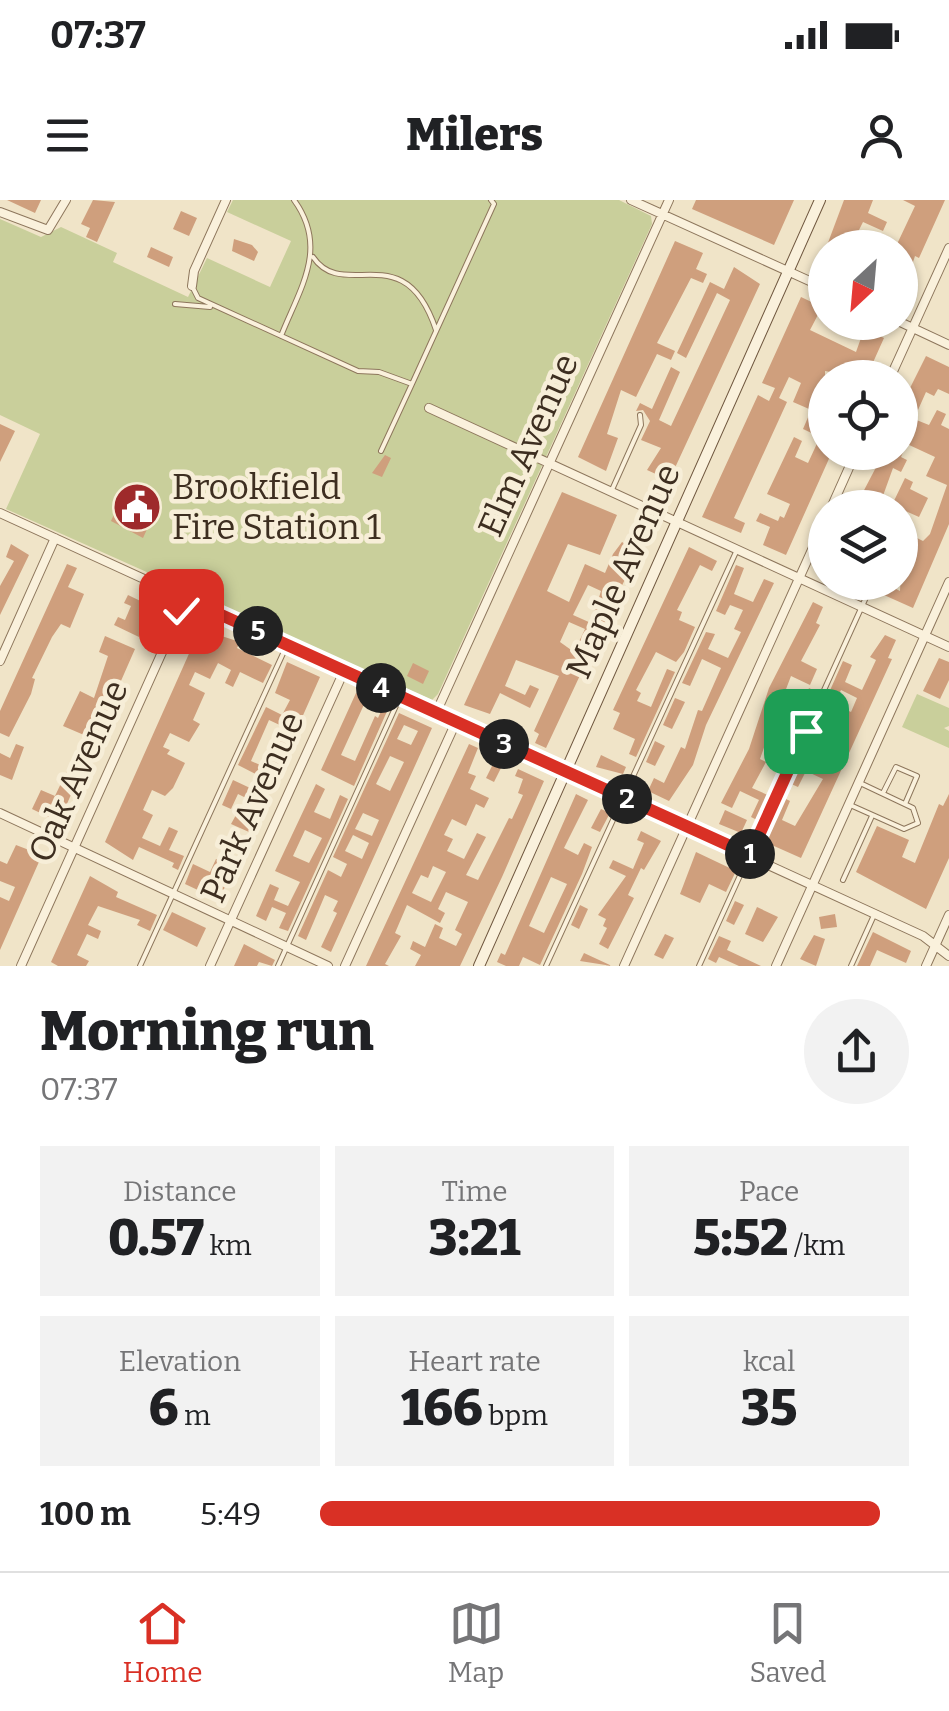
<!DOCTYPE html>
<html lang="en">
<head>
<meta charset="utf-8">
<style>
	body { margin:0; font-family:Bitter,serif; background:#f2f2f2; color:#202124; height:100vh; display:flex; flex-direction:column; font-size:38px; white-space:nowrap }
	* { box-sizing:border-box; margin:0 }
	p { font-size:32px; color:#757577 }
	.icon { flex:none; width:55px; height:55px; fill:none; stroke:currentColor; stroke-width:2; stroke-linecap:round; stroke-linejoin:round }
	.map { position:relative; height:766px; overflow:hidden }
	.drawer { display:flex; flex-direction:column; background:#fff; flex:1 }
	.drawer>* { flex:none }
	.needle { width:65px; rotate:206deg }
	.buttons { position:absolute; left:808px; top:30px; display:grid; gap:20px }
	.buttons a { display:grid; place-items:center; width:110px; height:110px; border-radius:50%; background:#fff; box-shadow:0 2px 8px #0004; font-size:50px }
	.pin { position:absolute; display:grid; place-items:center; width:85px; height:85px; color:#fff; margin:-42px; border-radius:20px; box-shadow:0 5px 15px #0006 }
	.km { position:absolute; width:50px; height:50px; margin:-25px; border-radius:50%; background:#222; color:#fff; font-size:28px; line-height:50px; text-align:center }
	.round { display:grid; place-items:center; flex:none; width:105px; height:105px; border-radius:52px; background:#f2f2f2 }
	.summary { display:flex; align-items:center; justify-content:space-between; height:170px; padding:0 40px }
	h1 { font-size:55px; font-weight:800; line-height:75px }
	.metrics { display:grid; grid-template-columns:repeat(3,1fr); gap:15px; height:170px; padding:10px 40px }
	.metrics div { display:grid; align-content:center; border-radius:0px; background:#f2f2f2; text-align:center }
	.metrics b { font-size:50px; font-weight:800 }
	.metrics small { font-size:28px; font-weight:400 }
	.metrics p { font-size:28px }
	ul { padding:0 40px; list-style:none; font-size:32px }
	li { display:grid; grid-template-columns:160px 120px 1fr; align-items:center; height:75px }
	li i { height:25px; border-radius:12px; background:#d93025 }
	.status { display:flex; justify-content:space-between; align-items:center; height:70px; padding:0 50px; background:#fff; direction:ltr }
	.status svg { height:28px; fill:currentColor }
	header { display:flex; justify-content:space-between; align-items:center; height:130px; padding:0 40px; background:#fff; font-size:45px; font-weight:800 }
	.menu { display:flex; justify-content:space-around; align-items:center; height:140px; border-top:2px solid #e0e0e0; background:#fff; font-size:28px; color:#757577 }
	.menu a { display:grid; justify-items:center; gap:5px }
	.menu .on { color:#d93025 }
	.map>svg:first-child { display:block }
</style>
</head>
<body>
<div class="status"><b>07:37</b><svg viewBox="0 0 49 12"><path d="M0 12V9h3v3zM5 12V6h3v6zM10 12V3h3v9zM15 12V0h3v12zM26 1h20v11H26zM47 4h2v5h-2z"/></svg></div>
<header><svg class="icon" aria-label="menu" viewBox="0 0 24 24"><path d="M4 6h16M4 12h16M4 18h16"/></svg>Milers<svg class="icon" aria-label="person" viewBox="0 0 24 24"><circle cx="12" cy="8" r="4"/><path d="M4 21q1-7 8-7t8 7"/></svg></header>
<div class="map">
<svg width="949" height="766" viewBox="0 0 949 766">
	<rect width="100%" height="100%" fill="#f0e4c8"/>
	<path fill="#c9cf9b" d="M233 0H619L651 16 652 24 438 494 432 500 6 309 40 234 0 215V19L41 37 61 27 117 53 113 62 188 97 207 58 270 87 291 41 227 12Z
		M917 494 949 508V526L944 528 949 531V548L902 527Z"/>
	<path fill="#cf9f7d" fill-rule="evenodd" d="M7 0H41L35 13Z
		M93 0 115 2 97 42 86 37 90 28 81 24Z
		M696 0H794L774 45 692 9Z
		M844 0H873L868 13 887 22 883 31 863 22 850 48H826Z
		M903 0H945L919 58 915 56 900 101 898 42 915 6Z
		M181 11 197 18 189 36 173 29Z
		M234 39 252 45 258 52 254 61 232 51Z
		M675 41 703 53 696 69 707 74 703 83 691 78 657 143 675 151 671 160 657 154 636 197 621 190 607 234 618 238 606 271 578 257Z
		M151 47 173 57 169 67 147 57Z
		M734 67 760 84 661 298 650 293 658 275 647 270 661 248 641 240 650 221 643 210 636 211 640 203 652 209 671 167 680 172 659 220 671 226 730 100 717 93 686 158 677 153 710 82 724 89Z
		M801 97 822 107 810 130 856 152 861 138 829 122H851L884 138 866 178 825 171V192L816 212 793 202 801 183 789 177 779 198 787 202 734 318 745 323 741 333 702 317 758 195 769 201 775 188 762 183Z
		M926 156 949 167V194L938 189 934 196 926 192 914 219 929 225 937 210 946 214 941 225 949 229V324L913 408 875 391 882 382 900 391 903 331 923 341 930 334 947 285 926 276 935 257 907 244 901 257 907 260 901 272 893 268 880 304 861 296 884 252H900V208Z
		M809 215 825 223V252H832L786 355 763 345 770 327 756 321 760 313 778 321 780 316 784 318 790 304 767 294 794 237 802 241 795 257 808 263 820 237 803 229Z
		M0 224 15 231 0 262Z
		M385 255 391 258 382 277 372 273Z
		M905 278 913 282 910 289 928 298 919 317 892 305Z
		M127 286 160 301 143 338 111 321Z
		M562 292 617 315 600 355 568 344 547 391 569 402 585 364 605 373 613 354 622 342 627 345 636 324 648 330 546 548 535 543 539 534 534 531 559 476 516 460 505 486 525 495 530 485 539 489 530 508 500 493 490 514 464 505ZM588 385 601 391 591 423 573 415ZM569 422 585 429 574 452 560 442Z
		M11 344 29 355 0 415V386L14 361 6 357Z
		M689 347 717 361 712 371 700 365 677 410 682 412 679 420 695 427 684 452 676 462 656 452 636 490 641 493 637 501 651 507 667 469 675 472 636 557 629 554 635 539 613 529 620 513 613 510Z
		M67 364 77 368 68 387 84 394 70 428 61 424 52 437 32 478 35 479 31 494 9 537 0 533V511Z
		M736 365 744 368 734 394 753 402 764 379 774 383 706 525 693 565 669 601 648 591 654 578 664 583 681 547 685 549 698 510 702 511 721 468 702 459 690 486 682 483 706 432 715 434 708 449 728 458 741 432 734 429 743 410 730 405 725 415 716 411Z
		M128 395 155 408 139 437 114 425 118 417 125 420 131 406 124 403Z
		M813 402 823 407 816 423 820 425 801 461 817 469 810 485 791 476 780 505 799 514 809 488 817 492 796 538 788 535 793 524 775 516 760 559 766 562 752 588 770 596 759 621 751 617 759 600 740 591 732 608 721 603 749 549 769 488Z
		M200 429 240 442 237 448 272 465 263 483 240 472 233 487 225 483 231 470 218 463 210 479 195 472 189 485 205 493 193 520 200 524 189 542 170 533 163 547 170 550 167 554 185 563 173 588 165 596 152 590 143 610 153 615 142 638 160 646 169 627 178 631 169 650 184 656 178 670 172 667 174 663 139 647 133 660 105 642Z
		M885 435 896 440 888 458 892 459 801 658 765 642 782 597 790 601 782 620 795 626 823 579 806 571 798 587 789 583 798 561 818 569 825 555 805 546 810 534 834 547 842 531 828 525 831 518 820 513 843 461 852 465 845 482 862 490 876 460 870 457ZM841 490 857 498 851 512 834 504Z
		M105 436 135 449 59 622 32 609 41 590 55 596 84 535 63 526 80 491 94 498 108 456 99 452Z
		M939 458 949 462V480L940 499 923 491Z
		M287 462 320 477 273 583 238 565 266 507 282 515 290 500 275 493ZM269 520 284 527 267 568 251 561Z
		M413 463 429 471 423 484 407 476Z
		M356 493 367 498 341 555 355 561 375 516 378 518 383 507 388 509 354 586 321 570Z
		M675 498 685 502 672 529 663 525Z
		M399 513 432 528 331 752 321 747 337 713 333 711 338 701 325 695 306 740 298 736 328 670 341 677 347 664 333 657ZM404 525 418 531 411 545 397 539ZM390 556 404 562 390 591 376 584ZM363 613 379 620 372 636 355 629ZM353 635 369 643 362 659 345 651Z
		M655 541 665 546 655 566 646 562Z
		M16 544 24 547 12 580 0 575V553L10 558Z
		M469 544 478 548 468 573 476 576 470 589 489 598 484 608 476 604 466 626 452 619 444 635 453 639 447 651 464 659 477 633 486 637 466 675 478 680 509 618 512 619 523 595 518 593 523 579 515 576 518 569 544 581 502 677 460 766H415L421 755 410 749 413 741 425 747 435 724 443 728 439 738 456 746 462 734 455 730 468 702 446 692 438 709 445 713 440 723 407 705 395 733 401 736 385 764 389 766H366ZM433 666 446 672 431 702 412 693 421 675 428 678Z
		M601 555 626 567 623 574 596 567Z
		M497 556 505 560 494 582 486 578Z
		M233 580 267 596 262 606 238 594 231 609 222 605Z
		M316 584 325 589 314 612 330 619 340 595 348 599 288 731 279 728 286 713 272 707 266 721 256 716 270 684 279 688 274 700 288 706 300 682 275 671ZM305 630 322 638 309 663 293 656Z
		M576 594 588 600 564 648 578 655 584 643 592 647 582 674 540 765 523 757 519 766H506L497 762 501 753 505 755ZM551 677 567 684 544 733 529 726Z
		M949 594V658L926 709 856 672 877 626 909 640 902 657 915 663 939 604 943 606Z
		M601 609 610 613 600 632 591 628Z
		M725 610 747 620 741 633 719 624Z
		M236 615 254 623 249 632 231 624Z
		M641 631 661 641 644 670 641 668 628 695 634 698 608 749 599 744 607 728 603 726 606 719 598 715 626 676 609 668 613 660 633 669 644 643 637 640Z
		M16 645 42 655 0 750V697L9 701 15 687 0 681V661L7 664Z
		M696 652 736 671 726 692 709 684 700 703 680 694Z
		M216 659 234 667 219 700 185 684 193 664 210 672Z
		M90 676 118 692 116 697 157 715 150 731 137 725 140 720 98 706 88 725 101 731 98 739 87 734 77 755 89 761 86 766H58L51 762Z
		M735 701 744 705 734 725 726 721Z
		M580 705 588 709 579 729 571 725Z
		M757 707 778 717 763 742 745 734Z
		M172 712 206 728 197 747 163 730Z
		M835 714 837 727 821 729 819 717Z
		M873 732 911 751 906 763 877 750 870 766H857Z
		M665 734 674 738 663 759 654 755Z
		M814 735 825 739 816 766 800 759Z
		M719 736 731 741 727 750 761 766H739L719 757 716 763 708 759Z
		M244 744 275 760 272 766 259 762 257 766H234Z
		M584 753 612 766 580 761Z"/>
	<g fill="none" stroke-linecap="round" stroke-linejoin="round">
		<g stroke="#8d765c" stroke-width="6">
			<path id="lane" d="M313 57C344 103 404 34 436 130
				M192 86 198 98 358 171 379 172 412 184 494 4 491 0
				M175 104 210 107
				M281 136C300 88 329 48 294 0
				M381 251 412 184
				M611 292 641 225 640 215
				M900 324V323
				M883 593 896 567 917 576 905 604
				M848 604 904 629 918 623 913 608 858 582
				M843 680 872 616
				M140 766 286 447
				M278 766 400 497
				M546 766 736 352
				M699 766 873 382
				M851 766 875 713"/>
		</g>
		<g stroke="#8d765c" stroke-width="10">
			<path id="street" d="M631 0 825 88
				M0 12 48 30 66 0
				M192 86 194 71 226 0
				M900 122 949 145
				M890 178 949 48
				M429 208 949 447
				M831 308 856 252
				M0 313 923 736 949 756
				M0 461 55 338
				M436 513 669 0
				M0 613 328 766
				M21 766 186 399
				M210 766 344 471
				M345 766 456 522
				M624 766 825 321
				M776 766 949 382
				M926 766 949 715"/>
		</g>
		<g stroke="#6f573f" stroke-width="12">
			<path id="secondary" d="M479 766 820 0"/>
		</g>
		<use href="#lane" stroke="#faf1dc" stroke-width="4"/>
		<use href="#street" stroke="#faf1dc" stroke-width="8"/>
		<use href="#secondary" stroke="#faf1dc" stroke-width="10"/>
	</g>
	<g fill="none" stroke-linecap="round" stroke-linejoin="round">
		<g stroke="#fff" stroke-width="20">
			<path id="route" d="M181 411 186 399 750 655 806 531"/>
		</g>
		<use href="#route" stroke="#d93025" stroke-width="12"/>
	</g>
	<defs>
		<g id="civic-disc" transform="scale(2.5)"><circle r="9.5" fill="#9e2a2b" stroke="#f7eed8"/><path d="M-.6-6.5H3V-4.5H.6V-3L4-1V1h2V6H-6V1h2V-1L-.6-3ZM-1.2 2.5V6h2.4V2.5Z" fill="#fff"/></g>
	</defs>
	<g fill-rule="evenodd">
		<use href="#civic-disc" x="137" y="307"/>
	</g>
	<g text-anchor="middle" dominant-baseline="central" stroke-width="9" stroke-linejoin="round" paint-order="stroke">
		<g font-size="35" fill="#3d2e20" stroke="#f7eed8">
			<text transform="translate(528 245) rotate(-66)">Elm Avenue</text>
			<text transform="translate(623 371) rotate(-66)">Maple Avenue</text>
			<text transform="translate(78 571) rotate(-66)">Oak Avenue</text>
			<text transform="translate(252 607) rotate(-66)">Park Avenue</text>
		</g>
		<g font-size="35" fill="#3d2e20" stroke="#f7eed8" text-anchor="start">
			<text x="172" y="287">Brookfield<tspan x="172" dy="40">Fire Station 1</tspan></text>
		</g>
	</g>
</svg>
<div class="buttons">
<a><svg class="needle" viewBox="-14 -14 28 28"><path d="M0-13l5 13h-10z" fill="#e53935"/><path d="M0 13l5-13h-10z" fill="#757577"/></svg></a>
<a><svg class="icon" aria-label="locate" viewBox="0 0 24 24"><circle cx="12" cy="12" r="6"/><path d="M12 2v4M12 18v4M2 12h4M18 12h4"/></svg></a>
<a><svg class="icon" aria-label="layers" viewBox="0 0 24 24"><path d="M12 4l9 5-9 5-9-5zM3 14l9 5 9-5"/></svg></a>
</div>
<div class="pin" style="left:806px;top:531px;background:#1e9e55"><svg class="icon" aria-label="arrive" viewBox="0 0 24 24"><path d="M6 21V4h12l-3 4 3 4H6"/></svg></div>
<div class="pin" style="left:181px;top:411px;background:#d93025"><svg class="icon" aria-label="check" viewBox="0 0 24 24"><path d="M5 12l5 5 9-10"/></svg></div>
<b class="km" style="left:750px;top:654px">1</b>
<b class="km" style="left:627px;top:599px">2</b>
<b class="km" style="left:504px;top:544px">3</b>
<b class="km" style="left:381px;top:488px">4</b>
<b class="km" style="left:258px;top:431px">5</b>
</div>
<section class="drawer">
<div class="summary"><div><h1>Morning run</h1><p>07:37</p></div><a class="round"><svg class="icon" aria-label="share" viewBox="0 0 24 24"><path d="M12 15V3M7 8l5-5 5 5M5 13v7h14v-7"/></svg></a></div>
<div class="metrics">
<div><p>Distance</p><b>0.57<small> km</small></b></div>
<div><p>Time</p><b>3:21</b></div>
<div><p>Pace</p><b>5:52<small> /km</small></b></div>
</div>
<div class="metrics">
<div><p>Elevation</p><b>6<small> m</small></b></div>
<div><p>Heart rate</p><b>166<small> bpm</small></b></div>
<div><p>kcal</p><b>35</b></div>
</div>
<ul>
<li><b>100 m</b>5:49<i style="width:95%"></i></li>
</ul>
</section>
<nav class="menu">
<a class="on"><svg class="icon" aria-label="home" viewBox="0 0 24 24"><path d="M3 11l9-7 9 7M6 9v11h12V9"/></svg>Home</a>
<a><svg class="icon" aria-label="map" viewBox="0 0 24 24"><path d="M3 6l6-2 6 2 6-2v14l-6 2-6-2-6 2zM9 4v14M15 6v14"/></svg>Map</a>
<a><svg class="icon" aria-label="saved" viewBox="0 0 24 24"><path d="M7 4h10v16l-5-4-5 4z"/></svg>Saved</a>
</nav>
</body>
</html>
